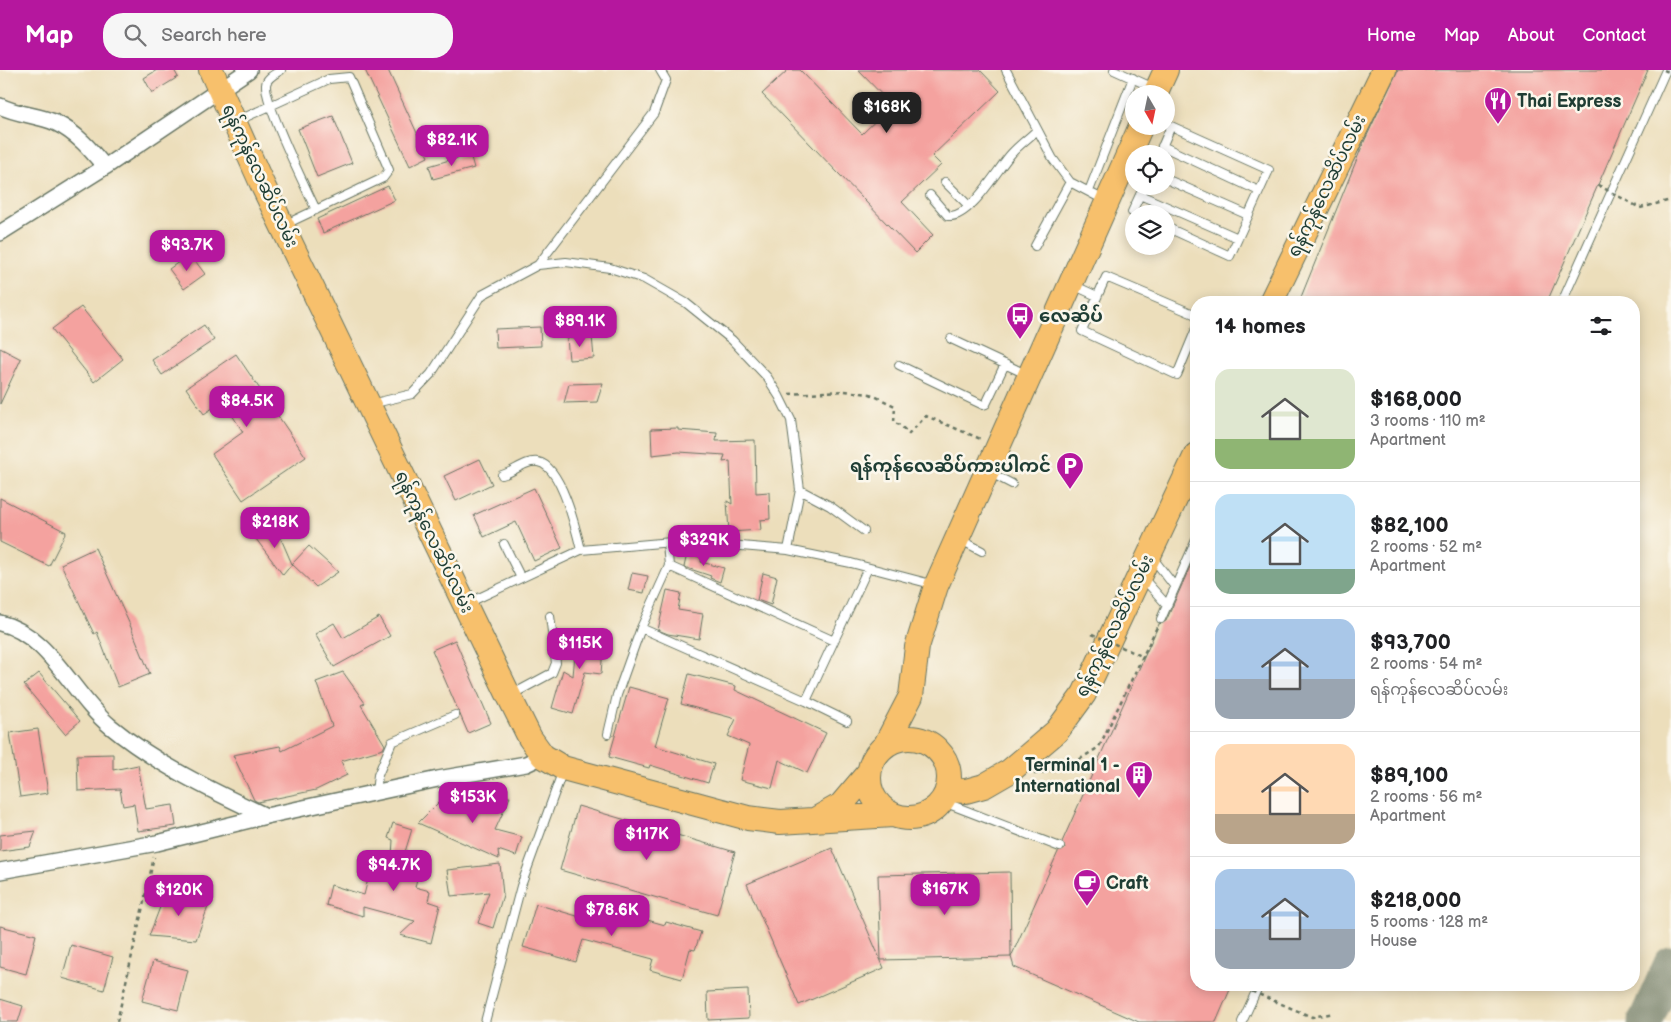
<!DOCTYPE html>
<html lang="en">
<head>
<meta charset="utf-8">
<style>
  body { margin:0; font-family:"Balsamiq Sans","Noto Sans Myanmar",sans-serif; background:#f6f6f6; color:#202124; height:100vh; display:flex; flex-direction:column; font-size:19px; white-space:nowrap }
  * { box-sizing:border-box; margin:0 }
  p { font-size:16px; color:#757577 }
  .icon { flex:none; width:28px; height:28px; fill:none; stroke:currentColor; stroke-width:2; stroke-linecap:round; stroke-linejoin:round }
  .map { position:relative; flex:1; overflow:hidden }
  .side { position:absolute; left:1190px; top:226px; width:450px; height:695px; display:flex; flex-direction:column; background:#fff; border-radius:20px; box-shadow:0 2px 12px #0003 }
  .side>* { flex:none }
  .needle { width:32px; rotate:171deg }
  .buttons { position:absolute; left:1125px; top:15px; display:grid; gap:10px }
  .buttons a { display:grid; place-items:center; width:50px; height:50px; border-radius:50%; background:#fff; box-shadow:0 2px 12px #0003; font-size:25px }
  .price { position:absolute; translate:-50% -42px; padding:0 11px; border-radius:10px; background:#b5179e; color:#fff; font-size:16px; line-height:32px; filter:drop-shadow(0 1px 2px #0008) }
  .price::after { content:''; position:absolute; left:50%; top:30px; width:15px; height:11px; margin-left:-8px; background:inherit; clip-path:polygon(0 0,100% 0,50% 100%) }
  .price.current { background:#222; color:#fff }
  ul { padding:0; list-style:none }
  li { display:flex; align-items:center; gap:15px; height:125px; padding:0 25px }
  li+li { border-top:1px solid #e0e0e0 }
  li span { display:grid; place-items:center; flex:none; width:140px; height:100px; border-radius:15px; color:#555 }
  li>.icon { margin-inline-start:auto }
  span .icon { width:60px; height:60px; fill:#fffc; stroke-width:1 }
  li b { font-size:21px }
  h2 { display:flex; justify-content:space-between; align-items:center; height:60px; padding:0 25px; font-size:21px }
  header { display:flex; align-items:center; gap:30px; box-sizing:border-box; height:70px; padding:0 25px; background:#b5179e; color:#fff }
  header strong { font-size:24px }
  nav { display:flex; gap:28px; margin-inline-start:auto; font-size:18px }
  .search { width:350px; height:45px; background:#f6f6f6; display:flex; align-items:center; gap:12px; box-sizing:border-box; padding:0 18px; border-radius:20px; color:#757577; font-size:19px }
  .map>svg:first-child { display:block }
</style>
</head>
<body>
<header>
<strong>Map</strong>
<div class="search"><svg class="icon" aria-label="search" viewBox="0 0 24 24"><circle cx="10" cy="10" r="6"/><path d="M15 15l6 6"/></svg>Search here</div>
<nav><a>Home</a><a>Map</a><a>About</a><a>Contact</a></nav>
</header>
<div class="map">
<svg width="1671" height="952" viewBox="0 0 1671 952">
  <rect width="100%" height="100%" fill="#fbf7ec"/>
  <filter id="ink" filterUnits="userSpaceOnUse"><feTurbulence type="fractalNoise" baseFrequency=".02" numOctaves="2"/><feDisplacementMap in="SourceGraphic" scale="10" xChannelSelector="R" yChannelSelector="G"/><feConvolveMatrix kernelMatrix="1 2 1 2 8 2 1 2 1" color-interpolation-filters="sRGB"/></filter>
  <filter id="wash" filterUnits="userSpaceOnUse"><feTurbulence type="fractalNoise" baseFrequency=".0096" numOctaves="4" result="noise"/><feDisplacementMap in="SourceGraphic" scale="20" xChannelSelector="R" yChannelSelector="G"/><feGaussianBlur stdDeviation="1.12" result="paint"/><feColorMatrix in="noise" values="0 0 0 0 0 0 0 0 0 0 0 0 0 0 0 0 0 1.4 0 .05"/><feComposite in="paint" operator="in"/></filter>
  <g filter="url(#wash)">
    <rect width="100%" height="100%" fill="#ecdebb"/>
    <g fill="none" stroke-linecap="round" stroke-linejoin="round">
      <path stroke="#868e78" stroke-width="35" d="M 1645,952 L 1671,894"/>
    </g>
    <g id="blocks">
      <path fill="#f4a29f" d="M 157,0 L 174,0 L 178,7 L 152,23 L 144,8 Z
        M 365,0 L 388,0 L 428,87 L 410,96 Z
        M 788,0 L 800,0 L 862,64 L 892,35 L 858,0 L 980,0 L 1000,21 L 932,86 L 941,95 L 902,132 L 933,165 L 915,183 L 762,24 Z
        M 1398,0 L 1648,0 L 1547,232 L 1299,232 L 1363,74 Z
        M 333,46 L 352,93 L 317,107 L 298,59 Z
        M 470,84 L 474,98 L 433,109 L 429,96 Z
        M 388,116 L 395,130 L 323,163 L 317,149 Z
        M 190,184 L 205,204 L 184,219 L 169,199 Z
        M 81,237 L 123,289 L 94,312 L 52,259 Z
        M 204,255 L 214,270 L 162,305 L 152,290 Z
        M 540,257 L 541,276 L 496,278 L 495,259 Z
        M 592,266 L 594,288 L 569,290 L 567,268 Z
        M 0,278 L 21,289 L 0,334 Z
        M 236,284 L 306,387 L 243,430 L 212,384 L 243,362 L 223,331 L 204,344 L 186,318 Z
        M 603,313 L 597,332 L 564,333 L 569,314 Z
        M 678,358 L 678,360 L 717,363 L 716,371 L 755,370 L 756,423 L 769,422 L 770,449 L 760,450 L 761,460 L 729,462 L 727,431 L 732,434 L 730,391 L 723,392 L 725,385 L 679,382 L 652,385 L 651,359 Z
        M 480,389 L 492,414 L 456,431 L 444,406 Z
        M 534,418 L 562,478 L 534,491 L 516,452 L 484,467 L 474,445 Z
        M 0,428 L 66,462 L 49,496 L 0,472 Z
        M 275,455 L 292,494 L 283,505 L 256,469 Z
        M 309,476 L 338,502 L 316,517 L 292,494 Z
        M 95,478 L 130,555 L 150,604 L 118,617 L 97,562 L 94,564 L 61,494 Z
        M 1196,483 L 1196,915 L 1232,915 L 1216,952 L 1139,952 L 1014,897 L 1011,887 L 1058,782 L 1065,779 L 1062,772 L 1159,554 L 1166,551 Z
        M 687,484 L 702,487 L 701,492 L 724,498 L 720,512 L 710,508 L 711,506 L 684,497 Z
        M 632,503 L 648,506 L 644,523 L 628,520 Z
        M 763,503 L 777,507 L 771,535 L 757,530 Z
        M 667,520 L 681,523 L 678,540 L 703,544 L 699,569 L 668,564 L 658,560 Z
        M 379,547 L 390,566 L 334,597 L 315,564 L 334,553 L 343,568 Z
        M 577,562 L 604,564 L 601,604 L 585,602 L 573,644 L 552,638 L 563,600 L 573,606 Z
        M 455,570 L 491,653 L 468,663 L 432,580 Z
        M 343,602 L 365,633 L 361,635 L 385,675 L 383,679 L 341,691 L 347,705 L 316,720 L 258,732 L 254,730 L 233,685 L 280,676 L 282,681 L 332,656 L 316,612 Z
        M 39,603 L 80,651 L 65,664 L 24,615 Z
        M 689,604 L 736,616 L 735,620 L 826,663 L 807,703 L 779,690 L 772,718 L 740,710 L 749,675 L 728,666 L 736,649 L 681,634 Z
        M 629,617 L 669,628 L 655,676 L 714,694 L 708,713 L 650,695 L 649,698 L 609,687 Z
        M 38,659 L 48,723 L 20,727 L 10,663 Z
        M 113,684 L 113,700 L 138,695 L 146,739 L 173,735 L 176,756 L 138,761 L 134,734 L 123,736 L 120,719 L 78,721 L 77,685 Z
        M 510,727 L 495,760 L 522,767 L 516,786 L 498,780 L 499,789 L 418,753 L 443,728 Z
        M 578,736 L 735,782 L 717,845 L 560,800 Z
        M 393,753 L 412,759 L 405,782 L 418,786 L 412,808 L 417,809 L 415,817 L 430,821 L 428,831 L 440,835 L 431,873 L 400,865 L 415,851 L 363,837 L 363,846 L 326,835 L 331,815 L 364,825 L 371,797 L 391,802 L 393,770 L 388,768 Z
        M 36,761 L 30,777 L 0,781 L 0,765 Z
        M 832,778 L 884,898 L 799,935 L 747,814 Z
        M 500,794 L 503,825 L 493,858 L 478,853 L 489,822 L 451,826 L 447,800 Z
        M 1010,802 L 1011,887 L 881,890 L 878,805 Z
        M 167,819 L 209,834 L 196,870 L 149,866 Z
        M 536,834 L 594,851 L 598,836 L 665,855 L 666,852 L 701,862 L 695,880 L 690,879 L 682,909 L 650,900 L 653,889 L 583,870 L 576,892 L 523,877 Z
        M 0,856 L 36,865 L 26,904 L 0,897 Z
        M 71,875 L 113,887 L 104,920 L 62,908 Z
        M 153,891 L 188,900 L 178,940 L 142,931 Z
        M 748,920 L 749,948 L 708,950 L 707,922 Z
        M 0,929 L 23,936 L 18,952 L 0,952 Z"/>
    </g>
  </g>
  <g filter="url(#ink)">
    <use href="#blocks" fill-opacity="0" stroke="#677563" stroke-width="1"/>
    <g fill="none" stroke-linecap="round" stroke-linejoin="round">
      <defs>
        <path id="lane" d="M 281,0 C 275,4 266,8 266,15 C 265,36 305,116 316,140
          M 1006,0 L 1053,89 L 1070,112 L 1106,131
          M 1114,0 L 1156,19
          M 237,51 L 329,9 L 349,7 L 389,100 L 383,108 L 284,155
          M 1162,76 L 1259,121
          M 1159,84 L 1171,56 L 1269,100 L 1230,186 L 1166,157
          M 1166,109 L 1248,145
          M 945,112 L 969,136
          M 1089,121 L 1133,8
          M 930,125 L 948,146 C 970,149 998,98 1011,84 C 1019,75 1029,68 1037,60
          M 1140,125 L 1238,168
          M 1136,144 L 1132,142 L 1144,116
          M 1035,176 L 1070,112
          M 538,195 L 654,43 L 666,10 L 660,0
          M 1073,215 L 1097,226
          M 1562,232 L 1666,0
          M 1196,245 L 1106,207 L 1082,261 L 1177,305 L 1196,259
          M 951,269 L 1028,305
          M 899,295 L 983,335 L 986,334 L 1005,294
          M 371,334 L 412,324 L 431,304 L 482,225 L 538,195 L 566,192 L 610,198 L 644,209 L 686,233 L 732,270 L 767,307 L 779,326 L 791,350 L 800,420 L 788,480 L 851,493 L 935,515
          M 989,402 L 1012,414
          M 502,405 C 514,402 525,390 538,392 C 561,396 576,459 581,480
          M 800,420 L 830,436 L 864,461
          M 961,470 L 982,481
          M 504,474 L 521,508
          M 1152,487 L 1175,517
          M 669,496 L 834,571
          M 1142,507 L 1167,535
          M 468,533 L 581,480 L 683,471 L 788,480
          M 1161,549 L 1196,470
          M 641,558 L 806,631 L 868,498
          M 511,625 L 552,603 L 556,593 L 550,546
          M 806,631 L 847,651
          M 608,664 L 617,625 L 641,558 L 669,496 L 667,473
          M 376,722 L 378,705 L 392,672 L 455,645
          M 941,731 L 1060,777
          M 485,952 L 521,816 L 563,700
          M 1242,952 L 1259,915"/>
        <path id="street" d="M 0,36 C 18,45 39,45 56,53 C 77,63 91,80 105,97
          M 0,163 L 105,97 L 249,0
          M 0,553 C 50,565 73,626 110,656 C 156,694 212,721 266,746
          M 0,801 L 157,773 L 266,746 L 438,709 L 526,694 L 543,686"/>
        <path id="primary" d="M 211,0 L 263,116 L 509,626 L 530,668 L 543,686 L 563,698 L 748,748 L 780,752 L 893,745
          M 1155,24 L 1166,0
          M 1271,232 L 1384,0
          M869 708a40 40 0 1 1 80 0a40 40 0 1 1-80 0Z
          M 885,676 L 911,626 L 917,577 L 936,516 L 1141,56
          M 947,720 L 966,721 L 984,716 L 1010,701 L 1057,661 L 1084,624 L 1196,385
          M 818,748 L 841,735 L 869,702"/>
      </defs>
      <use href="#lane" stroke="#677563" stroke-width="10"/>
      <use href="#street" stroke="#677563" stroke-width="18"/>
      <use href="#primary" stroke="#677563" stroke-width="26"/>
      <path stroke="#677563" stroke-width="2.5" stroke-dasharray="4 4" stroke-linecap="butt" d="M 789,324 L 844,321 L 870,324 L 895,336 L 894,353 L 900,355 L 909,364 L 926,346 L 983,370
        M 1034,704 L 1055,700 L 1077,691 L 1099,677 L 1157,557
        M 117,952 L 154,787"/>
      <use href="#lane" stroke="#fff" stroke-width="8"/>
      <use href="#street" stroke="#fff" stroke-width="15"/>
      <use href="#primary" stroke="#f7c06c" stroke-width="24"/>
      <path stroke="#677563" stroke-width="2.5" stroke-dasharray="4 4" stroke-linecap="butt" d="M 1664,0 L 1671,3
        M 1598,115 L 1640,138 L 1671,130
        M 1092,564 L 1144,587
        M 1237,915 L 1312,947 L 1334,943"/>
    </g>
  </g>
  <defs>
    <symbol id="restaurant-pin" viewBox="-11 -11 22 30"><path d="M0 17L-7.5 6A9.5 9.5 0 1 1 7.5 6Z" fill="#b5179e" stroke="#fbf7ec"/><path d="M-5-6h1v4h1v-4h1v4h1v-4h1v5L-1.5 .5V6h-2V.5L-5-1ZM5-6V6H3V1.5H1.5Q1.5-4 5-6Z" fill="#fff"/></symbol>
    <symbol id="bus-pin" viewBox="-11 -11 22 30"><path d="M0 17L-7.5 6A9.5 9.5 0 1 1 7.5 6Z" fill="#b5179e" stroke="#fbf7ec"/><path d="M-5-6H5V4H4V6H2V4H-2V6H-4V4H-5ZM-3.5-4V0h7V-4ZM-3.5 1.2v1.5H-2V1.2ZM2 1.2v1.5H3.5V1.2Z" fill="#fff"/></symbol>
    <symbol id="parking-pin" viewBox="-11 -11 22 30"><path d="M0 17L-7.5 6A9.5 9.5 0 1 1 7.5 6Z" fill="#b5179e" stroke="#fbf7ec"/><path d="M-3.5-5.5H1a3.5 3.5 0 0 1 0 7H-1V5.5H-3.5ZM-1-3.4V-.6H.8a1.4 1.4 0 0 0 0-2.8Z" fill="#fff"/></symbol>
    <symbol id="building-pin" viewBox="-11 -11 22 30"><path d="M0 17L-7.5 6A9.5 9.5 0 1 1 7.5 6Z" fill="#b5179e" stroke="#fbf7ec"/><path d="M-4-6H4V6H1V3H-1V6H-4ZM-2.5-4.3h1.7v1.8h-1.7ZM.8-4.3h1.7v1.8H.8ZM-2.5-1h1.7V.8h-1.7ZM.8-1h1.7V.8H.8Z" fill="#fff"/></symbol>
    <symbol id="cafe-pin" viewBox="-11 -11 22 30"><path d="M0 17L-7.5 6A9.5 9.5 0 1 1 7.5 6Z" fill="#b5179e" stroke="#fbf7ec"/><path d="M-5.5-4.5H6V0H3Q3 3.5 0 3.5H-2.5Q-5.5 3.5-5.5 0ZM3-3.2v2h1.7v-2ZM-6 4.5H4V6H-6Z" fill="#fff"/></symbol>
  </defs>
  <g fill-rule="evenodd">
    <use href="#restaurant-pin" x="1482" y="15" width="32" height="43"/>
    <use href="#bus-pin" x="1004" y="230" width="32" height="43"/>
    <use href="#parking-pin" x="1054" y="380" width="32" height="43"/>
    <use href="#building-pin" x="1123" y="689" width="32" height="43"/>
    <use href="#cafe-pin" x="1071" y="797" width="32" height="43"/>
  </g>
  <g text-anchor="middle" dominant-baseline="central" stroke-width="5" stroke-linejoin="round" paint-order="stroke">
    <g font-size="18" font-weight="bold" fill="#1f3d34" stroke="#fbf7ec" text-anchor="start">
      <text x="1517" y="31">Thai Express</text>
      <text x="1039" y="246">လေဆိပ်</text>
      <text x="1051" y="396" text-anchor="end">ရန်ကုန်လေဆိပ်ကားပါကင်</text>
      <text x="1120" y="695" text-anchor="end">Terminal 1 -<tspan x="1120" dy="21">International</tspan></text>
      <text x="1106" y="813">Craft</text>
    </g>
    <g font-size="18" fill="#1f3d34" stroke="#fbf7ec">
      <text transform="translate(260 106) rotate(65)">ရန်ကုန်လေဆိပ်လမ်း</text>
      <text transform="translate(1327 116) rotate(-64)">ရန်ကုန်လေဆိပ်လမ်း</text>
      <text transform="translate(434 472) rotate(64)">ရန်ကုန်လေဆိပ်လမ်း</text>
      <text transform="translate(1115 556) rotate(-64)">ရန်ကုန်လေဆိပ်လမ်း</text>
    </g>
  </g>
</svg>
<div class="buttons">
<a><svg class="needle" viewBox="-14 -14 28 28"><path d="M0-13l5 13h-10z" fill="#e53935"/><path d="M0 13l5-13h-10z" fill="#757577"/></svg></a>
<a><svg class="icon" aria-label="locate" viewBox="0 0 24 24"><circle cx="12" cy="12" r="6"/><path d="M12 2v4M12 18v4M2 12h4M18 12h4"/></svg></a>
<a><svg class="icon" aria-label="layers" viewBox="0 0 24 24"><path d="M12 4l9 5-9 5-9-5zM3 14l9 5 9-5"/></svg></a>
</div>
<b class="price current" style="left:887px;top:64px">$168K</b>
<b class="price" style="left:452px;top:97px">$82.1K</b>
<b class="price" style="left:187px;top:202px">$93.7K</b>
<b class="price" style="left:580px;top:278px">$89.1K</b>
<b class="price" style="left:247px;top:358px">$84.5K</b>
<b class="price" style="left:275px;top:479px">$218K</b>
<b class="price" style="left:704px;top:497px">$329K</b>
<b class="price" style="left:580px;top:600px">$115K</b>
<b class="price" style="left:473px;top:754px">$153K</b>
<b class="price" style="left:647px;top:791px">$117K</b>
<b class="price" style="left:394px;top:822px">$94.7K</b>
<b class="price" style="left:945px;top:846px">$167K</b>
<b class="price" style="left:179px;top:847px">$120K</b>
<b class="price" style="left:612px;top:867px">$78.6K</b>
<section class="side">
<h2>14 homes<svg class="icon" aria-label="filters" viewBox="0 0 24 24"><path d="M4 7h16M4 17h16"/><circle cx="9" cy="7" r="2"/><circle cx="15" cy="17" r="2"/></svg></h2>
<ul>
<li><span style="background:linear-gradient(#dfe7d0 70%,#8fb573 0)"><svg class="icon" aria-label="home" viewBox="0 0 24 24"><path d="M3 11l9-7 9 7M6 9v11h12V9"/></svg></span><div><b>$168,000</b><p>3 rooms · 110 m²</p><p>Apartment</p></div></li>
<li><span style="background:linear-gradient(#bfe0f5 75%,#7fa58c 0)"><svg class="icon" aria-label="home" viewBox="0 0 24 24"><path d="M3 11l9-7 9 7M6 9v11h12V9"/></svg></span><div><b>$82,100</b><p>2 rooms · 52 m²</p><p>Apartment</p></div></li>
<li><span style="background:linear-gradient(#a9c7e8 60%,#9aa5b1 0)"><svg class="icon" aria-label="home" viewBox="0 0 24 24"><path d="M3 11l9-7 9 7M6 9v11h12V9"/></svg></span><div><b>$93,700</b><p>2 rooms · 54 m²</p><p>ရန်ကုန်လေဆိပ်လမ်း</p></div></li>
<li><span style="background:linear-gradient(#ffd9b3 70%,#b9a48a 0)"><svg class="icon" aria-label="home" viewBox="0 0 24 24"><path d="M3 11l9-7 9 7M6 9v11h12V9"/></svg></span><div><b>$89,100</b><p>2 rooms · 56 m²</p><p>Apartment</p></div></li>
<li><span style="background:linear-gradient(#a9c7e8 60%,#9aa5b1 0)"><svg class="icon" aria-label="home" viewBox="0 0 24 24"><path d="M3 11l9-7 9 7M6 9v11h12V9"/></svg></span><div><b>$218,000</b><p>5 rooms · 128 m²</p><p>House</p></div></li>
</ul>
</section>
</div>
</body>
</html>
